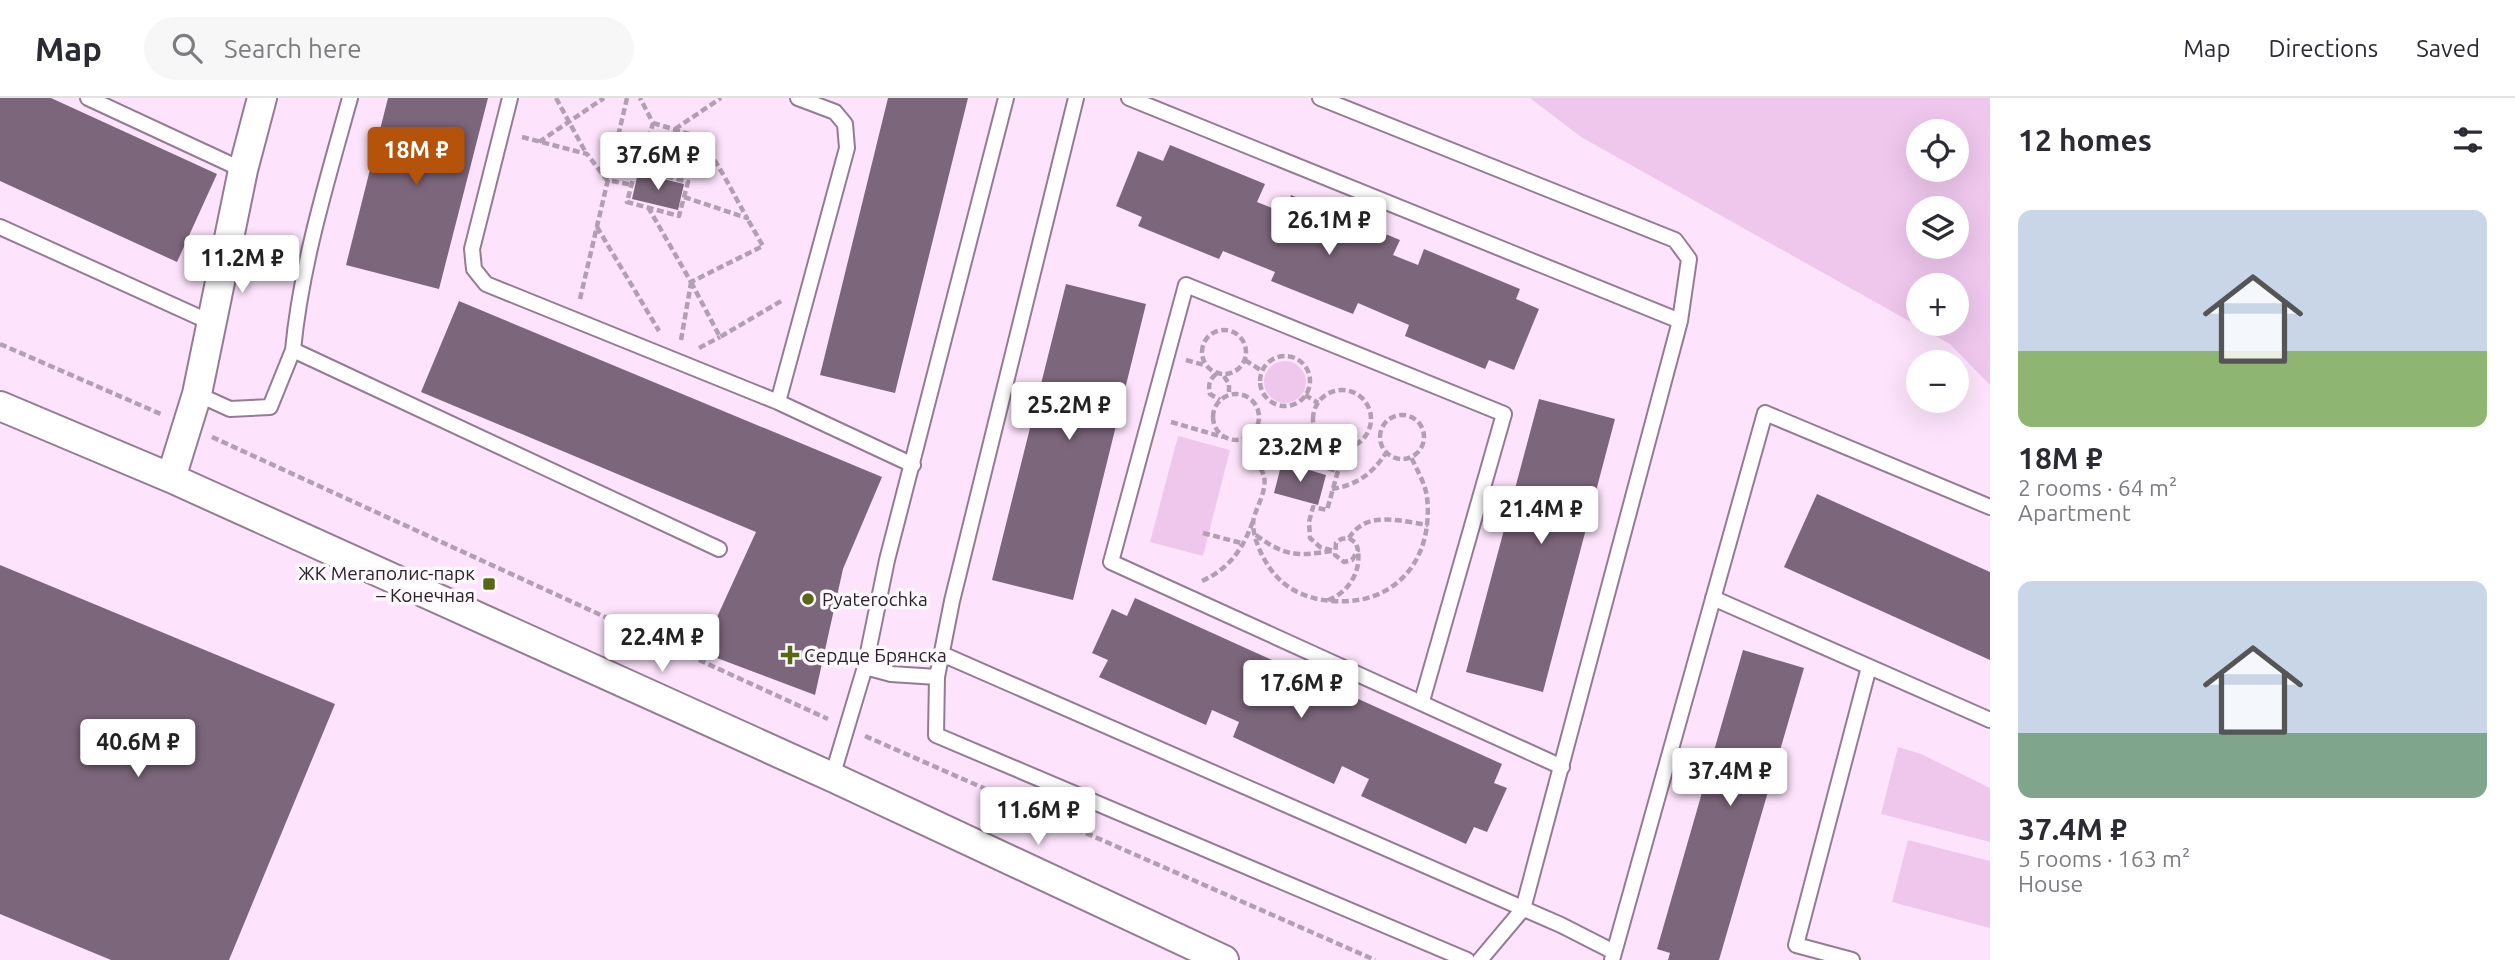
<!DOCTYPE html>
<html lang="en">
<head>
<meta charset="utf-8">
<style>
  body { margin:0; font-family:Ubuntu,sans-serif; background:#f7f7f7; color:#2b2b33; height:100vh; display:flex; flex-direction:column; font-size:26px; white-space:nowrap }
  * { box-sizing:border-box; margin:0 }
  p { font-size:23px; color:#7c7c81 }
  .icon { flex:none; width:38px; height:38px; fill:none; stroke:currentColor; stroke-width:2; stroke-linecap:round; stroke-linejoin:round }
  .map { position:relative; flex:1; overflow:hidden }
  .drawer { display:flex; flex-direction:column; background:#fff; width:525px }
  .drawer>* { flex:none }
  .tools { position:absolute; left:1906px; top:21px; display:grid; gap:14px }
  .tools a { display:grid; place-items:center; width:63px; height:63px; border-radius:50%; background:#fff; box-shadow:0 7px 28px #0002; font-size:35px }
  .price { position:absolute; translate:-50% -60px; padding:0 16px; border-radius:7px; background:#fff; color:#222; font-size:23px; line-height:46px; filter:drop-shadow(0 2px 4px #0008) }
  .price::after { content:''; position:absolute; left:50%; top:42px; width:21px; height:16px; margin-left:-10px; background:inherit; clip-path:polygon(0 0,100% 0,50% 100%) }
  .price.current { background:#b45309; color:#fff }
  ul { padding:0; list-style:none }
  li { display:grid; align-content:center; gap:14px; height:371px; padding:0 28px }
  li span { display:grid; place-items:center; height:217px; border-radius:14px; color:#555 }
  li>.icon { margin-inline-start:auto }
  span .icon { width:126px; height:126px; fill:#fffc; stroke-width:1 }
  li b { font-size:30px }
  h2 { display:flex; justify-content:space-between; align-items:center; height:84px; padding:0 28px; font-size:30px }
  header { display:flex; align-items:center; gap:42px; box-sizing:border-box; height:98px; padding:0 35px; background:#fff; border-bottom:2px solid #e1e1e2 }
  header strong { font-size:33px }
  nav { display:flex; gap:38px; margin-inline-start:auto; font-size:24px }
  .search { width:490px; height:63px; background:#f7f7f7; display:flex; align-items:center; gap:18px; box-sizing:border-box; padding:0 24px; border-radius:38px; color:#7c7c81; font-size:26px }
  main { display:flex; flex:1; min-height:0 }
  .map>svg:first-child { display:block }
</style>
</head>
<body>
<header>
<strong>Map</strong>
<div class="search"><svg class="icon" aria-label="search" viewBox="0 0 24 24"><circle cx="10" cy="10" r="6"/><path d="M15 15l6 6"/></svg>Search here</div>
<nav><a>Map</a><a>Directions</a><a>Saved</a></nav>
</header>
<main>
<div class="map">
<svg width="1990" height="862" viewBox="0 0 1990 862">
  <rect width="100%" height="100%" fill="#fde4fc"/>
  <path fill="#efc7ed" fill-rule="evenodd" d="M 1530,0 L 1990,0 L 1990,287 L 1950,246 L 1581,39 ZM 1956,33 L 1956,72 L 1918,72 L 1918,33 ZM 1956,110 L 1956,149 L 1918,149 L 1918,110 ZM 1918,187 L 1956,187 L 1956,226 L 1918,226 Z
    M1264 284a21 21 0 1 1 42 0a21 21 0 1 1-42 0Z
    M 1178,338 L 1230,352 L 1203,458 L 1150,444 Z
    M 1898,649 L 1921,656 L 1990,690 L 1990,744 L 1881,716 Z
    M 1908,742 L 1990,763 L 1990,830 L 1892,804 Z"/>
  <path fill="#7c667b" d="M 0,0 L 51,0 L 217,76 L 177,164 L 0,83 Z
    M 388,0 L 488,0 L 439,191 L 346,167 Z
    M 888,0 L 968,0 L 895,295 L 820,277 Z
    M 1170,47 L 1265,86 L 1257,104 L 1284,115 L 1291,97 L 1400,142 L 1393,157 L 1418,167 L 1424,151 L 1520,191 L 1516,201 L 1539,211 L 1514,272 L 1489,262 L 1485,271 L 1405,238 L 1409,227 L 1358,205 L 1353,216 L 1271,183 L 1275,174 L 1223,153 L 1219,161 L 1138,128 L 1142,119 L 1116,108 L 1138,53 L 1163,63 Z
    M 638,75 L 684,86 L 678,112 L 632,101 Z
    M 1066,186 L 1146,206 L 1073,502 L 992,482 Z
    M 459,203 L 882,379 L 843,471 L 815,597 L 701,554 L 756,434 L 421,294 Z
    M 1539,301 L 1615,321 L 1543,594 L 1466,574 Z
    M 1282,364 L 1326,377 L 1318,407 L 1274,395 Z
    M 1817,396 L 1990,474 L 1990,562 L 1784,469 Z
    M 0,467 L 335,606 L 229,862 L 111,862 L 0,816 Z
    M 1135,500 L 1502,666 L 1494,685 L 1507,690 L 1487,734 L 1474,729 L 1466,746 L 1361,698 L 1369,681 L 1342,668 L 1334,686 L 1233,639 L 1239,624 L 1212,612 L 1206,627 L 1099,579 L 1108,562 L 1092,555 L 1112,511 L 1127,518 Z
    M 1743,552 L 1804,570 L 1719,862 L 1668,862 L 1670,855 L 1657,851 Z"/>
  <g fill="none" stroke-linecap="round" stroke-linejoin="round">
    <defs>
      <path id="lane" d="M 88,0 L 243,72
        M 510,0 L 472,151 L 474,171 L 486,186 L 778,304 L 913,367
        M 1076,0 L 952,503 L 937,579 L 936,637 L 1467,862
        M 1129,0 L 1680,223 L 1523,811 L 1480,862
        M 1320,0 L 1675,142 L 1689,161 L 1680,223
        M 0,129 L 212,225
        M 293,252 C 301,167 327,83 350,0
        M 197,296 L 230,311 L 270,309 L 293,252 L 719,451
        M 778,304 L 847,50 L 845,26 L 835,14 L 798,0
        M 1713,500 L 1990,622
        M 942,556 L 1561,827 L 1614,854
        M 865,569 L 891,576 L 937,579
        M 1422,603 L 1504,316 L 1186,187 L 1111,464 L 1562,669
        M 832,679 L 865,569 L 887,462 L 1006,0
        M 1612,862 L 1765,315 L 1990,409
        M 1852,862 L 1796,847 L 1869,569"/>
      <path id="street" d="M 0,308 L 171,380 L 832,679 L 1224,862
        M 171,380 L 197,296 L 243,72 L 262,0"/>
    </defs>
    <use href="#lane" stroke="#937c92" stroke-width="18"/>
    <use href="#street" stroke="#937c92" stroke-width="32"/>
    <path stroke="#b29fb2" stroke-width="4.5" stroke-dasharray="7 3.5" stroke-linecap="butt" d="M 556,0 L 586,55
      M 653,25 L 693,37 L 679,81
      M 675,31 L 721,0
      M 522,39 L 587,56 L 607,82 L 632,87
      M 539,44 L 604,0
      M 636,70 L 688,84 L 679,118 L 627,104 Z
      M 640,71 L 653,25 L 640,0
      M 684,99 L 747,120 C 737,103 708,43 693,37
      M 648,109 L 691,184 L 763,148 L 747,120
      M 597,129 L 659,233
      M 691,184 L 720,239 L 783,202
      M 580,201 L 627,0
      M1202 254a22 22 0 1 1 44 0a22 22 0 1 1-44 0Z
      M 681,242 L 691,185
      M 0,246 L 163,317
      M 699,250 L 720,239
      M1260 283a25 25 0 1 1 50 0a25 25 0 1 1-50 0Z
      M 1186,262 L 1204,267
      M 1245,262 L 1262,273
      M 1216,276 C 1209,282 1208,287 1210,296 L 1220,302
      M 1224,278 L 1229,286 L 1229,297
      M1313 321a29 29 0 1 1 58 0a29 29 0 1 1-58 0Z
      M1213 319a23 23 0 1 1 46 0a23 23 0 1 1-46 0Z
      M 1305,297 L 1318,305
      M1380 339a22 22 0 1 1 44 0a22 22 0 1 1-44 0Z
      M 1171,324 L 1223,339
      M 1313,328 L 1243,341 C 1247,349 1262,371 1264,378 C 1267,392 1258,406 1254,419 C 1250,434 1261,457 1269,469 C 1284,491 1306,501 1332,503 C 1396,508 1434,461 1427,399 C 1425,385 1417,372 1411,359
      M 212,339 L 828,621
      M 1287,361 L 1338,373 L 1327,412 L 1313,409 L 1309,424 L 1310,440 L 1320,449 L 1334,453
      M 1317,369 L 1333,349
      M 1332,391 C 1357,387 1372,376 1386,355
      M 1203,435 L 1245,446
      M 1256,437 C 1285,459 1298,458 1332,453
      M 1349,440 L 1356,445 L 1358,452 L 1352,462 L 1344,464 L 1335,457 L 1336,445 L 1341,441 L 1349,440 C 1366,412 1400,423 1428,427
      M 1202,483 C 1230,470 1243,451 1253,423
      M 1328,502 C 1348,495 1361,474 1358,454
      M 865,638 L 1375,862"/>
    <use href="#lane" stroke="#fff" stroke-width="14"/>
    <use href="#street" stroke="#fff" stroke-width="28"/>
  </g>
  <g fill="#566814" stroke="#fef9fd" stroke-width="2.5">
    <rect x="482" y="479" width="14" height="14" rx="3.5"/>
    <circle cx="808" cy="501" r="7"/>
    <path d="M786.5 546.5h7v7h7v7h-7v7h-7v-7h-7v-7h7z"/>
  </g>
  <g text-anchor="middle" dominant-baseline="central" stroke-width="7" stroke-linejoin="round" paint-order="stroke">
    <g font-size="19" fill="#2b222b" stroke="#fef9fd" text-anchor="start">
      <text x="475" y="475" text-anchor="end">ЖК Мегаполис-парк<tspan x="475" dy="22">– Конечная</tspan></text>
      <text x="822" y="501">Pyaterochka</text>
      <text x="804" y="557">Сердце Брянска</text>
    </g>
  </g>
</svg>
<div class="tools">
<a><svg class="icon" aria-label="locate" viewBox="0 0 24 24"><circle cx="12" cy="12" r="6"/><path d="M12 2v4M12 18v4M2 12h4M18 12h4"/></svg></a>
<a><svg class="icon" aria-label="layers" viewBox="0 0 24 24"><path d="M12 4l9 5-9 5-9-5zM3 14l9 5 9-5"/></svg></a>
<a>+</a>
<a>−</a>
</div>
<b class="price current" style="left:416px;top:89px">18M ₽</b>
<b class="price" style="left:658px;top:94px">37.6M ₽</b>
<b class="price" style="left:1329px;top:159px">26.1M ₽</b>
<b class="price" style="left:242px;top:197px">11.2M ₽</b>
<b class="price" style="left:1069px;top:344px">25.2M ₽</b>
<b class="price" style="left:1300px;top:386px">23.2M ₽</b>
<b class="price" style="left:1541px;top:448px">21.4M ₽</b>
<b class="price" style="left:662px;top:576px">22.4M ₽</b>
<b class="price" style="left:1301px;top:622px">17.6M ₽</b>
<b class="price" style="left:138px;top:681px">40.6M ₽</b>
<b class="price" style="left:1730px;top:710px">37.4M ₽</b>
<b class="price" style="left:1038px;top:749px">11.6M ₽</b>
</div>
<section class="drawer">
<h2>12 homes<svg class="icon" aria-label="filters" viewBox="0 0 24 24"><path d="M4 7h16M4 17h16"/><circle cx="9" cy="7" r="2"/><circle cx="15" cy="17" r="2"/></svg></h2>
<ul>
<li><span style="background:linear-gradient(#c9d6e8 65%,#8fb573 0)"><svg class="icon" aria-label="home" viewBox="0 0 24 24"><path d="M3 11l9-7 9 7M6 9v11h12V9"/></svg></span><div><b>18M ₽</b><p>2 rooms · 64 m²</p><p>Apartment</p></div></li>
<li><span style="background:linear-gradient(#c9d6e8 70%,#7fa58c 0)"><svg class="icon" aria-label="home" viewBox="0 0 24 24"><path d="M3 11l9-7 9 7M6 9v11h12V9"/></svg></span><div><b>37.4M ₽</b><p>5 rooms · 163 m²</p><p>House</p></div></li>
</ul>
</section>
</main>
</body>
</html>
